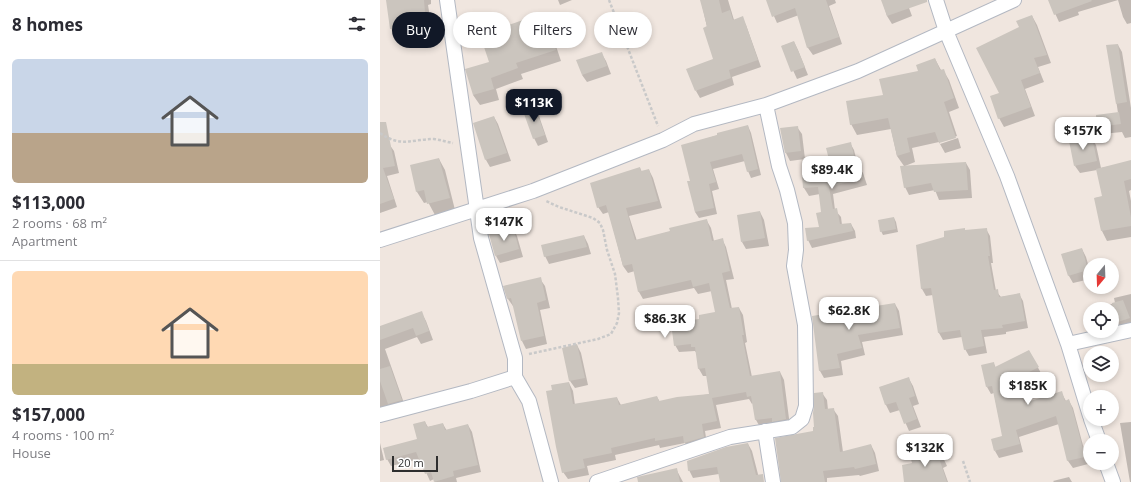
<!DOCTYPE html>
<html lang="en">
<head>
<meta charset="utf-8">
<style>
  body { margin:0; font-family:"Open Sans",sans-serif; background:#f7f7f7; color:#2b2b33; height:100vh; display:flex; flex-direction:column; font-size:15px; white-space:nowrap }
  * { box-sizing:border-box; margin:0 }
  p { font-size:13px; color:#7c7c81 }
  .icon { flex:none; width:22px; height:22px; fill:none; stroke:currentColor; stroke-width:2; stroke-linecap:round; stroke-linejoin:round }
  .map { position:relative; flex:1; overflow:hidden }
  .details { display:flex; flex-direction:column; background:#fff; width:380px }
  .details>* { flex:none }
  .hud { position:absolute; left:12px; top:12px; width:380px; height:36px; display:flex; gap:8px }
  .needle { width:26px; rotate:199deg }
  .fabs { position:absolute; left:703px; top:258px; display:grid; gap:8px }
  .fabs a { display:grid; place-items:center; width:36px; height:36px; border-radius:50%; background:#fff; box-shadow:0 2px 6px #0003; font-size:20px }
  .scale { position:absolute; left:12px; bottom:10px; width:46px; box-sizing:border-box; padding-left:4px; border:2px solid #2e2e2e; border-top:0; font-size:11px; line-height:14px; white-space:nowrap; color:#2e2e2e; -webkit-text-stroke:3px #fff; paint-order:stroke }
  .price { position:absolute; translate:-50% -34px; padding:0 9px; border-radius:8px; background:#fff; color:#222; font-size:13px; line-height:26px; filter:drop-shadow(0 1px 2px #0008) }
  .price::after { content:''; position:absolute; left:50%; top:24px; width:12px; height:9px; margin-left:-6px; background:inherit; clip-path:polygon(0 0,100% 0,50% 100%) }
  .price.active { background:#111827; color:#fff }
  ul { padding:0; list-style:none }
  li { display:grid; align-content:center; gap:8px; height:212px; padding:0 12px }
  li+li { border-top:1px solid #e1e1e2 }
  li span { display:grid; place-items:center; height:124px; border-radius:6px; color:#555 }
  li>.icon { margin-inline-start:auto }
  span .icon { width:72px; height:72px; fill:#fffc; stroke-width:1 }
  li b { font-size:17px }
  h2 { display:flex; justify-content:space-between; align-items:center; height:48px; padding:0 12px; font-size:17px }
  .chip { padding:0 14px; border-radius:18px; background:#fff; box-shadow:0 2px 6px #0003; font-size:14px; line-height:36px }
  .chip.active { background:#111827; color:#fff }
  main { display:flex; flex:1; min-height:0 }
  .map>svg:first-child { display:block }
</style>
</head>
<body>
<main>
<section class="details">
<h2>8 homes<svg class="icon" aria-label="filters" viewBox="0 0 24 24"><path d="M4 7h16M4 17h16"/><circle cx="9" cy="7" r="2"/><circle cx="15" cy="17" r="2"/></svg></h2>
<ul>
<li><span style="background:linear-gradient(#c9d6e8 60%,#b9a48a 0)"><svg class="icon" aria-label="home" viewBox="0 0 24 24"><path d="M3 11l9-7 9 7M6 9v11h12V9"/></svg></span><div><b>$113,000</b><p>2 rooms · 68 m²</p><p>Apartment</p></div></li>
<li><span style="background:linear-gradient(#ffd9b3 75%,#c2b280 0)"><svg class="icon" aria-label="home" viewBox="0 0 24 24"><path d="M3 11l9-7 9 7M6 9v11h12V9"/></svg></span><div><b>$157,000</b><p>4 rooms · 100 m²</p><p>House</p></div></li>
</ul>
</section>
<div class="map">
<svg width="751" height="482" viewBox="0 0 751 482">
  <rect width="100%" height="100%" fill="#f0e6df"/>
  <path fill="#0003" d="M 7,0 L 51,0 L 51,4 L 48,5 L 51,24 L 31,26 L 33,38 L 17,40 L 11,28 Z
    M 178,0 L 192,0 L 180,5 Z
    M 321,0 L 348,0 L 354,20 L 362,18 L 366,25 L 381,67 L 352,77 L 354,85 L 320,98 L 316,91 L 334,59 Z
    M 387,0 L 455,0 L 456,3 L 449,6 L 462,44 L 433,55 L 428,48 L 419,15 L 397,23 Z
    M 502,0 L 526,0 L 532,16 L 512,24 L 507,16 Z
    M 669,0 L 738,0 L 698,12 L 699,15 L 679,22 Z
    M 738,0 L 751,0 L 751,23 L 747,24 L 743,17 Z
    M 163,14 L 169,25 L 181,61 L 141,74 L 143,79 L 116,89 L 119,100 L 100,105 L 93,95 L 111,63 Z
    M 652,16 L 657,25 L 671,63 L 658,67 L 664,82 L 645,89 L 655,116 L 624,127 L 619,118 L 621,93 L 640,27 Z
    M 414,42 L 418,50 L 428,75 L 417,79 L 402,46 Z
    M 738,45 L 742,52 L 751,108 L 751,137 L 745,138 L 742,132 L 722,134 L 718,127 L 738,113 L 728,46 Z
    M 221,53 L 226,61 L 231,74 L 207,82 L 202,75 Z
    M 555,59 L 561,70 L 563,70 L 569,80 L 579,108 L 569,112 L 577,136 L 560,142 L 560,144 L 559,142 L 532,148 L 535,162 L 525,166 L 586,163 L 590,170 L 592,198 L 559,200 L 555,190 L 529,195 L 525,187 L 524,166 L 517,156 L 511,129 L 477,135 L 471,124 L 504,96 L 539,72 Z
    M 154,108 L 159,116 L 168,142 L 158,146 L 154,138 Z
    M 114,117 L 118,124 L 131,161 L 110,167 L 106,160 Z
    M 368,126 L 371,133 L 381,175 L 371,178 L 368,171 L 365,161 L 333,169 L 339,189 L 332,191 L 337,214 L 319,218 L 315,212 L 312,181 L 302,146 Z
    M 417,127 L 422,134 L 425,159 L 410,161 L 406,153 L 401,129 Z
    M 578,138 L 581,148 L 565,153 L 560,144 Z
    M 711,138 L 716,145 L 721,168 L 751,162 L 751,190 L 749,191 L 751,201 L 751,237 L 727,241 L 722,231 L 715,198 L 723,197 L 717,170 L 700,173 L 695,166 Z
    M 470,143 L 474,150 L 478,166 L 483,173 L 487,185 L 453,194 L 455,210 L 461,217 L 462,225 L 471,224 L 475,231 L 476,238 L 432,248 L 428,240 L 440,228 L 442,213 L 440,194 L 429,196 L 424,188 L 423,176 L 453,172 Z
    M 9,144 L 14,151 L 19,173 L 7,176 L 17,207 L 0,213 L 0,146 Z
    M 59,159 L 65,170 L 75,210 L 55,215 L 48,202 L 44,203 L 37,192 L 31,166 Z
    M 260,168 L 262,172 L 269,170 L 273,178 L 282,208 L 249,216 L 257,241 L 327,221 L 331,228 L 334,241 L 342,239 L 346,247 L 354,279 L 346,280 L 352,309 L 359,308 L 363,315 L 367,342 L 365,343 L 372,377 L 400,372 L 404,380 L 410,426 L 380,427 L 376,420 L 373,403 L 372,404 L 369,399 L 336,405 L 341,428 L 325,431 L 327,444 L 309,450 L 305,443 L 280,448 L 279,445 L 235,455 L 236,460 L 207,466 L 209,475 L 188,479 L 183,472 L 173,391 L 189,383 L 193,391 L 195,405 L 237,398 L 241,405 L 277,397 L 280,402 L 330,394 L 327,376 L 323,376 L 319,369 L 317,354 L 315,351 L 299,352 L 295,345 L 320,319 L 336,313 L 332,291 L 318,294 L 314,288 L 263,299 L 259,292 L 255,271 L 248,273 L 243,266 L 229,212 L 223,214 L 218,207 Z
    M 380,212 L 384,220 L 389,246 L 366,249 L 362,242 Z
    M 514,218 L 516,222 L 518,232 L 503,235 L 501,231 Z
    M 133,228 L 137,236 L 143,257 L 120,263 L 116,256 Z
    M 606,229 L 610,236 L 613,263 L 611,263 L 616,291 L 621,297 L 639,294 L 643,301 L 648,328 L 626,332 L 626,334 L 604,337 L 607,353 L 589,356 L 585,349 L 582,337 L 563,340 L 559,333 L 553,295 L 546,296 L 542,289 L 538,246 L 585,231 Z
    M 204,236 L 208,244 L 211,254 L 169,264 L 165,256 Z
    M 702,249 L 706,257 L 710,271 L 710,279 L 693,283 L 689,276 L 683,254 Z
    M 160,279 L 165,286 L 170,308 L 160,310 L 167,344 L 146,349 L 142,341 L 134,306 L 133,306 L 128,299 L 125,286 Z
    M 751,294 L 751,325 L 732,331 L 732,309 L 716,309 L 735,303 L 734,298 Z
    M 515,304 L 519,311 L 523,335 L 482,342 L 485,355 L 461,361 L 463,375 L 444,378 L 440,371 L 433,317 Z
    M 41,312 L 46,321 L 53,340 L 41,344 L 37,337 L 5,349 L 26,409 L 0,416 L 0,327 Z
    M 197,345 L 201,353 L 208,385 L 195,388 L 190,381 L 183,348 Z
    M 649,351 L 662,375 L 640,386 L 646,404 L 681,392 L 686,401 L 689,401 L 693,408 L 708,464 L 693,468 L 688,461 L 679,424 L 639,437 L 643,452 L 619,458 L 615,451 L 623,437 L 614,393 L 611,394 L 607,387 L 614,364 L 616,368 Z
    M 529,379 L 533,386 L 539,404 L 533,406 L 541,427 L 529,431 L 520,410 L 510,413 L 506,405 L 500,388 Z
    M 442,393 L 447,400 L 448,410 L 453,409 L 458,416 L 463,452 L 491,445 L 495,453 L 499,471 L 480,476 L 479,475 L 447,478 L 447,482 L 402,482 L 434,432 Z
    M 45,422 L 48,427 L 63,424 L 67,431 L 88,425 L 92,432 L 101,472 L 76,478 L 77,482 L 55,482 L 54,479 L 50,481 L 40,459 L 11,466 L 7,459 L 38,440 Z
    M 751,422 L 751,482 L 750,482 L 740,423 Z
    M 0,443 L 4,460 L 0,461 Z
    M 368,444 L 372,451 L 380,482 L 341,482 L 339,474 L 313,478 L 309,470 Z
    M 559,449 L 567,466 L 563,468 L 568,482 L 525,482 L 534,464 Z
    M 296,469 L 303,482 L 275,482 Z
    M 689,477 L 692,482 L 674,482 L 673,481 Z"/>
  <path fill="#cbc5be" d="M 6,0 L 44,0 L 45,12 L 25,15 L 27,26 L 10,29 Z
    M 320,0 L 339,0 L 342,13 L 350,10 L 353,20 L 363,16 L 378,60 L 349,70 L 351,78 L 315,91 L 306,69 L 333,59 L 323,28 L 327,26 Z
    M 386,0 L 446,0 L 459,37 L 427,48 L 415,8 L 392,17 Z
    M 501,0 L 547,0 L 547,2 L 507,16 Z
    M 668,0 L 711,0 L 712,1 L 674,15 Z
    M 163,13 L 176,50 L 136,63 L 138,68 L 111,78 L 114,89 L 93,95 L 85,69 L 109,62 L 100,35 Z
    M 652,15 L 667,55 L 654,58 L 660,73 L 641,80 L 651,107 L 618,119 L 610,96 L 619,93 L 596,48 L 639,27 L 636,21 Z
    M 414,41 L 425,67 L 411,72 L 401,46 Z
    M 738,44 L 747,102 L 736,104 L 726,45 Z
    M 222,52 L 227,66 L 202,75 L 196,60 Z
    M 555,58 L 560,70 L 564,69 L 574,98 L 564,102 L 576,138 L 559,143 L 555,132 L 527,138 L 530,152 L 517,156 L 508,118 L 470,125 L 466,101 L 503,95 L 499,79 L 538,71 L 536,65 Z
    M 155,107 L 165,135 L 153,139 L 143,111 Z
    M 739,112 L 741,124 L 717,127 L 716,115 Z
    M 114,116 L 127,153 L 105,160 L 93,123 Z
    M 0,122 L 6,122 L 15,166 L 3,168 L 14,199 L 0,204 Z
    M 368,125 L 378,169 L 367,172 L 362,154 L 330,162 L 336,182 L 329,184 L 334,208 L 315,212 L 307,181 L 310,181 L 301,145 L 337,135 L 337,133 Z
    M 418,126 L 421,151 L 405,153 L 400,128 Z
    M 712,137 L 717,161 L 694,166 L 689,141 Z
    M 471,142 L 476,166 L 480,165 L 483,178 L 449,187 L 453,209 L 457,208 L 460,224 L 471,223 L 473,231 L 427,241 L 425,228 L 439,227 L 436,213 L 441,212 L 438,187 L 423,188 L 422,175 L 452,171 L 446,148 Z
    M 59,158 L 70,198 L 47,204 L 44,190 L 36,192 L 30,165 Z
    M 751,160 L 751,179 L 744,181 L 751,217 L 751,226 L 721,231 L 714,198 L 722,196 L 716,169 Z
    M 586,162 L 588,190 L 554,192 L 551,183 L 524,188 L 520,166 Z
    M 260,167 L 261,171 L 269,169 L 278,201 L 246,208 L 255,240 L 290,231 L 289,228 L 327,219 L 332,241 L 343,238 L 350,271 L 342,273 L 350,308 L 359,307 L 364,335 L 362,335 L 370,376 L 400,371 L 406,419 L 392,422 L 392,418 L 375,420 L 371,396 L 367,397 L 366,392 L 332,398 L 337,421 L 322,424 L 324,437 L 304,443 L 303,436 L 275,441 L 275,438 L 231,448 L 232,453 L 203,459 L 205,468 L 182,473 L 176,447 L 166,391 L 172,390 L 171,385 L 189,382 L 193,404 L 237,397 L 239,405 L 277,396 L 279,401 L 297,397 L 329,394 L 325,368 L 318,369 L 315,347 L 311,347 L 311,344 L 294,346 L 291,323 L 319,319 L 319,315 L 335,312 L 329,283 L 313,287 L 311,280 L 258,292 L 252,264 L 243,266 L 226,205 L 217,208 L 210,183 Z
    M 380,211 L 385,238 L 361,242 L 357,215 Z
    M 514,217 L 516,229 L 500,232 L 498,220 Z
    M 133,227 L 139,249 L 115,256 L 109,234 Z
    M 585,228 L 585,230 L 607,228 L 610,256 L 608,256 L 614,290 L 618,289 L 619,297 L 640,293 L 645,321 L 622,325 L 623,328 L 601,330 L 604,346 L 584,350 L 580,330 L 558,333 L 551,288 L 541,289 L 536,245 L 564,237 L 564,231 Z
    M 204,235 L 207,247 L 164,257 L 161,245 Z
    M 702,248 L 708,270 L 688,276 L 681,254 Z
    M 161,277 L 166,300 L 157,303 L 164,336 L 141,341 L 131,298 L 127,299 L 123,286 Z
    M 743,300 L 750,318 L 732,324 L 732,303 Z
    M 515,303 L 520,328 L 478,335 L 482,348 L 457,354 L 460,368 L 439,371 L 432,316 Z
    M 42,311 L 49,331 L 36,336 L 33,328 L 0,340 L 0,326 Z
    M 197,344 L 205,378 L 189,381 L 182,348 Z
    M 649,350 L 659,367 L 637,378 L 644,403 L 682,391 L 685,401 L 689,399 L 693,411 L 705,457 L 687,461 L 676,416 L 636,430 L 640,444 L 614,451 L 611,439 L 622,436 L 612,386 L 606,387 L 601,365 L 614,362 L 615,367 Z
    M 10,366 L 22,400 L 8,404 L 0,381 L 0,369 Z
    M 529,377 L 535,396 L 529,398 L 537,419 L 524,424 L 516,402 L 505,405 L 499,387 Z
    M 443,392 L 445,409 L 454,408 L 460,452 L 491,444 L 496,464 L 475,469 L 474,467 L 443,471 L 445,482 L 401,482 L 395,438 L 433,431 L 433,427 L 434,427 L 433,413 L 434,406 L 434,393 Z
    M 45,421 L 47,427 L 63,423 L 65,430 L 88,424 L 98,465 L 73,471 L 74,476 L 54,482 L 51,472 L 45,474 L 36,452 L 6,460 L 3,448 L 37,439 L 33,424 Z
    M 368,443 L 376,475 L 383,474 L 384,482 L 340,482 L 337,467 L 308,471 L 307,461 L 346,447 Z
    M 560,448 L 564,459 L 560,461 L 567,482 L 524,482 L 522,465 L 532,463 L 531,459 Z
    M 297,468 L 300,482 L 258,482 L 257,477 Z"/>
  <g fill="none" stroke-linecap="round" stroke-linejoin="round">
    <defs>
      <path id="street" d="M 67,0 L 101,238 L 135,358 L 135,377 L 149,401 L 171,482
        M 556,0 L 566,31 L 627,176 L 688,344 L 710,416
        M 0,240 L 153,191 L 283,140 L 314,124 L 386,105 L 478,71 L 634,0
        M 688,344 L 751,330
        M 0,415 L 91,391 L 135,377
        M 711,419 L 719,441
        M 385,431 L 393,482
        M 726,463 L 733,482
        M 217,482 L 350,437 L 412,427 L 422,419 L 426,406 L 425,325 L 414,266 L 416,250 L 415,223 L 407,190 L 399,166 L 386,105"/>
    </defs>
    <use href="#street" stroke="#b3b8c2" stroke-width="16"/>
    <path stroke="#c9c9c9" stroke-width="2.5" stroke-dasharray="3 2" stroke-linecap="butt" d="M 229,0 L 278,126
      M 0,133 C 21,148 32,139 54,139 C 61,140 67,142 73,143
      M 149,354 L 218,339 L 231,334 L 237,323 L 239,313 L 238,298 L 235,274 L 227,250 L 223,230 L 220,223 L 213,218 L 179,207 L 166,201
      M 583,461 L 590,482"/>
    <use href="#street" stroke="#fff" stroke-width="14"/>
  </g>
</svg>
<div class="fabs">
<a><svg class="needle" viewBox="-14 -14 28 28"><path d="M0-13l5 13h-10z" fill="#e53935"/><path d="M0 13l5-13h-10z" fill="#7c7c81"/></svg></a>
<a><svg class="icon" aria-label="locate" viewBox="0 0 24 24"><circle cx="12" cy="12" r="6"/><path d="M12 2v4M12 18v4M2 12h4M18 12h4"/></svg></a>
<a><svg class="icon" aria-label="layers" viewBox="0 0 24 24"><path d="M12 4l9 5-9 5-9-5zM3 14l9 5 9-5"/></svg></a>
<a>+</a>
<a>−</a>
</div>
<div class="scale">20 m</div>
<b class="price active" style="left:154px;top:123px">$113K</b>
<b class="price" style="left:703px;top:151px">$157K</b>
<b class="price" style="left:452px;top:190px">$89.4K</b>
<b class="price" style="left:124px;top:242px">$147K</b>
<b class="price" style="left:469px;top:331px">$62.8K</b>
<b class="price" style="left:285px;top:339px">$86.3K</b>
<b class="price" style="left:648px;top:406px">$185K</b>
<b class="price" style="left:545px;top:468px">$132K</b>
<div class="hud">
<a class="chip active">Buy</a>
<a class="chip">Rent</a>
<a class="chip">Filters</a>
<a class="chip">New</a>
</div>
</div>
</main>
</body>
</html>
